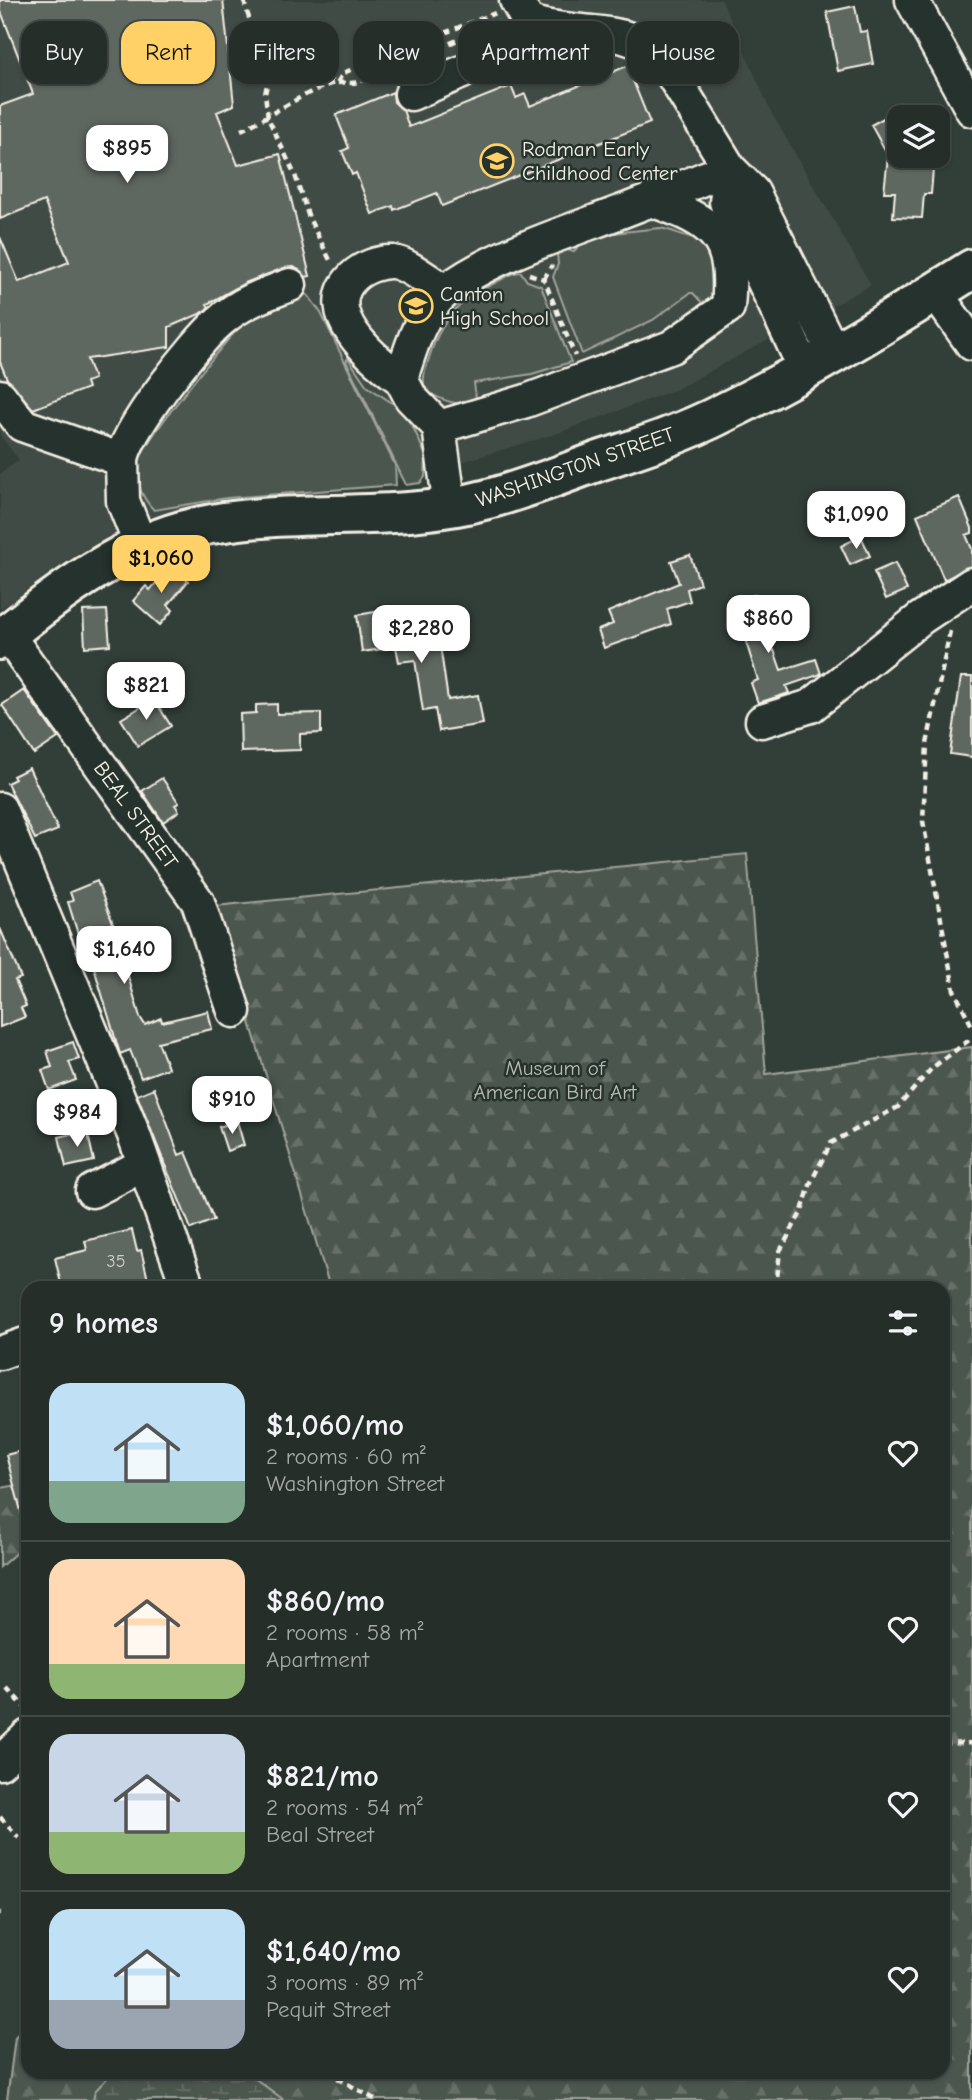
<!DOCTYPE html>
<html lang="en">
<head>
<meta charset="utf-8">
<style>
  body { margin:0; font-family:"Comic Neue",sans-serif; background:#323a36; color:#f1f3f6; height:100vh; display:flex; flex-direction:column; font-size:26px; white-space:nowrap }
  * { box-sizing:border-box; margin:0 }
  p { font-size:23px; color:#a4a8a8 }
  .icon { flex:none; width:38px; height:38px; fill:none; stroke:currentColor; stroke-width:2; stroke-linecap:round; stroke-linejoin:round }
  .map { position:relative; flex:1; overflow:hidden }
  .panel { position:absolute; left:21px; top:1281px; width:929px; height:798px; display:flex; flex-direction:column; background:#262e2a; border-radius:21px; box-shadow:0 2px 5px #0004,0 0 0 2px #424a47 }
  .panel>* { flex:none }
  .guide { position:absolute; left:21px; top:21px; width:931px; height:63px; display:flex; gap:14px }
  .controls { position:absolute; left:887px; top:105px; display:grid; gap:14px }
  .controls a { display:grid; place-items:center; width:63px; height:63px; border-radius:14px; background:#262e2a; box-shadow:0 2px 5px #0004,0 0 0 2px #424a47; font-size:35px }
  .price { position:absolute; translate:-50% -60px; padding:0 16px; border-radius:14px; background:#fff; color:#222; font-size:23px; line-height:46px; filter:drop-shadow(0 2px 4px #0008) }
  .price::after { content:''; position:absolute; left:50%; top:42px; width:21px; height:16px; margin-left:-10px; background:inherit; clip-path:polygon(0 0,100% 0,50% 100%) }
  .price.on { background:#ffd166; color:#111 }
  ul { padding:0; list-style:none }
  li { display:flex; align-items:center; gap:21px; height:175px; padding:0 28px }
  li+li { border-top:2px solid #424a47 }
  li span { display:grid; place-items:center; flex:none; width:196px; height:140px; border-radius:21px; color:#555 }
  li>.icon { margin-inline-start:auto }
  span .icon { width:84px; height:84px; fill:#fffc; stroke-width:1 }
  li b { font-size:30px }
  h2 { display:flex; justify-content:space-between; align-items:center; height:84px; padding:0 28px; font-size:30px }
  .tag { padding:0 24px; border-radius:21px; background:#262e2a; box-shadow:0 2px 5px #0004,0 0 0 2px #424a47; font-size:24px; line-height:63px }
  .tag.on { background:#ffd166; color:#111 }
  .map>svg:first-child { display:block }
</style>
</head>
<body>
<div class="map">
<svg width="972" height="2100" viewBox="0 0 972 2100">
  <defs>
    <pattern id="forest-firs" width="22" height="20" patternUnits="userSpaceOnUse" patternTransform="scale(1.75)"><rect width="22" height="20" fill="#4c564f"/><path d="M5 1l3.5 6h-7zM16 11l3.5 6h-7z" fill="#666f68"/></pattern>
    <pattern id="wetland-marsh" width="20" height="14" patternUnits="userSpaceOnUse" patternTransform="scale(1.75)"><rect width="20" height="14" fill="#4c564f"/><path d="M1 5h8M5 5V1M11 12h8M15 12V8" fill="none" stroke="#666f68"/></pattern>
  </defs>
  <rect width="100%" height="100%" fill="#323e38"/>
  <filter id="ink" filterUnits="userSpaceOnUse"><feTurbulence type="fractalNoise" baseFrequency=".0143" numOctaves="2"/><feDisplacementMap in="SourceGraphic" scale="14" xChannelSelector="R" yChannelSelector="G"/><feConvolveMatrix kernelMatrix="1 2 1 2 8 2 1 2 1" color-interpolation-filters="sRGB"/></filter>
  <g filter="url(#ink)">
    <path fill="#404b44" d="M 0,0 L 722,0 L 771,112 L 871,285 L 675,390 L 555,434 L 415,476 L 331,490 L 261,491 L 148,517 L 80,552 L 0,609 L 0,474 L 19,460 L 0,435 Z"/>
    <path fill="#4c564f" stroke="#a0a49c" stroke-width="2" d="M 660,228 C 674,230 692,241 705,239 L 715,254 L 714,305 L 705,306 L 693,293 L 690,293 L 653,320 L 582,354 L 553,277 L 558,264 L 557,253 L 566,249 L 573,252 L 583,242 L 604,234 Z
      M 521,272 L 527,281 L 541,286 L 571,362 L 532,374 L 474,383 L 476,398 C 461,410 439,399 425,390 C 422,378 425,370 429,358 C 444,308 470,295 514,273 Z
      M 299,292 L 308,295 L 321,313 L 395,465 L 396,485 L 227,498 L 154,510 C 140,496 132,476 141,456 C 150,435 232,330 251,317 C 266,308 283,301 299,292 Z
      M 348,358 L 367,386 L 401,409 L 414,429 L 426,456 L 425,477 L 420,483 L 406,485 L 346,361 Z"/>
    <path fill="url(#forest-firs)" stroke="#a0a49c" stroke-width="2" d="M 747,854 L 766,1074 L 972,1047 L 972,2100 L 7,2100 L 15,2037 L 28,2023 L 28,2072 L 943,2072 L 943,1288 L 330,1288 L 215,906 Z
      M 28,1483 L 28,1542 L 0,1567 L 0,1488 Z"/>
    <path fill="url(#wetland-marsh)" stroke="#a0a49c" stroke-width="2" d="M 113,2072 L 246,2072 L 284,2100 L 93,2100 L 95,2091 Z"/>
    <path fill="#5f6861" stroke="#f4f1e8" stroke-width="2" d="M 0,0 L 223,0 L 234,105 L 217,112 L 238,165 L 280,154 L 310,276 L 306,277 L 294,267 L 284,268 L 245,283 L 207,304 L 209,307 L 202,313 L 169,327 L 169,347 L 87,359 L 94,379 L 86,382 L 88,388 L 33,409 L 7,379 L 0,362 L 0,237 L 19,282 L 69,262 L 44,201 L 0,219 L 0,106 L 33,94 L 0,9 Z
      M 855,6 L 860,32 L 867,31 L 873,64 L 838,71 L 827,12 Z
      M 627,66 L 650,123 L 442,206 L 437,193 L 394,210 L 393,206 L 372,214 L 356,173 L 352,175 L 342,151 L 349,148 L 336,115 L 393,92 L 394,102 L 403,110 L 409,127 L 511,86 L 516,98 L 525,94 L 530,106 Z
      M 900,109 L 900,156 L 929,156 L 928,169 L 933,169 L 931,194 L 924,194 L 922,218 L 893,217 L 895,192 L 884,192 L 888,156 L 871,125 Z
      M 959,497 L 972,528 L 972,533 L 966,535 L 972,549 L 972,566 L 944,580 L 917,515 Z
      M 861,536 L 870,556 L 850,565 L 841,546 Z
      M 690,555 L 700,584 L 687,589 L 690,601 L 667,609 L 671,624 L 604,648 L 598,630 L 613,624 L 608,612 L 679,583 L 671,561 Z
      M 895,563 L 907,590 L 886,599 L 874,572 Z
      M 171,566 L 188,581 L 168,605 L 173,610 L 160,625 L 133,601 L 146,586 L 150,590 Z
      M 755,595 L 771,651 L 774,650 L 781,670 L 816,659 L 821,674 L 786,686 L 789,693 L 758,703 L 751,683 L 758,680 L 733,601 Z
      M 107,610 L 110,645 L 85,647 L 83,611 Z
      M 381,611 L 383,622 L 430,615 L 434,639 L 439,638 L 448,700 L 478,695 L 483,724 L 439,731 L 435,709 L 423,711 L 415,660 L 399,662 L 396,647 L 362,652 L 357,615 Z
      M 961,677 L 972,677 L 972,757 L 950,754 Z
      M 24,690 L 58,738 L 34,754 L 2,705 Z
      M 154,699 L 171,726 L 138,746 L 121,719 Z
      M 277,704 L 277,714 L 321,713 L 321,733 L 300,734 L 300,750 L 241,752 L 240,714 L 256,713 L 256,705 Z
      M 29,768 L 58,830 L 35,839 L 7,783 L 15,779 L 13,776 Z
      M 162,778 L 179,803 L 175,805 L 179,811 L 163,822 L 142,791 Z
      M 97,881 L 112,921 L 140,1017 L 145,1025 L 161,1018 L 162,1022 L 208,1011 L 212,1029 L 158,1042 L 168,1068 L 141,1078 L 130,1050 L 120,1054 L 92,961 L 87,963 L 68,902 L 73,901 L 70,892 Z
      M 0,928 L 21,978 L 15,980 L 26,1006 L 21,1008 L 25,1017 L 0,1027 Z
      M 73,1042 L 79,1059 L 69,1062 L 76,1080 L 49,1090 L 42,1070 L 52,1067 L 47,1051 Z
      M 154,1088 L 179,1155 L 186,1152 L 214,1220 L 191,1229 L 137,1095 Z
      M 237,1121 L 244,1145 L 227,1151 L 219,1127 Z
      M 87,1130 L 94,1161 L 66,1167 L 59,1137 Z
      M 132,1230 L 137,1251 L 141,1250 L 150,1288 L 62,1288 L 55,1258 L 87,1250 L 85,1241 Z
      M 28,1449 L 28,1514 L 22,1515 L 6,1455 Z"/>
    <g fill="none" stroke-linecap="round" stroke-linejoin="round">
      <defs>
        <path id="minor" d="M 516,0 L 525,16 L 533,23 C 578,37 625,23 662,58 L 730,169 L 753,192 L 834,353
          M 912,0 L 972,110
          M 411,94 L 504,54 L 531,47 L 546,27
          M 730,169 L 726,202 L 805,369
          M 935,292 L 972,344
          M 401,379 C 373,359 317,312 353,277 C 362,268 380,261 393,262 C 409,264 430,283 445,291
          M 0,396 L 22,425 L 122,460 L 123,501 L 141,546
          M 439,427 L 526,401 L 671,347 L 728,307 C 735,236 714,222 651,200
          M 122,460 C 125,431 196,342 219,322 C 240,303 265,294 290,285
          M 450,508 L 439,427 L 411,398 L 401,379 C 410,350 421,310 447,290 C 494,253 584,227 641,204 C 671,193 699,179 730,169
          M 7,634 L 198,902 L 234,1011
          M 762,721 L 811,706 L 921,618 L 972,584
          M 0,809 L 134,1135 L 188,1288
          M 92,1191 L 143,1165
          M 0,1353 L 28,1343
          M 0,1763 L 28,1736"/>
        <path id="major" d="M 0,640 C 57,593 124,543 197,527 C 293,506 393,525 488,499 C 526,489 563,474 599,461 C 641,447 684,433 723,413 C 809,371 891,320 972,269"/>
      </defs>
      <use href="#minor" stroke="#f4f1e8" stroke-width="37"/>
      <use href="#major" stroke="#f4f1e8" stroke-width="44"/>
      <path stroke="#f4f1e8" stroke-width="4.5" stroke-dasharray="7 5" stroke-linecap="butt" d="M 244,0 C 256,60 296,56 337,83 L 343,73 L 495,13
        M 274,51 L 265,94 L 268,118 L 295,175 L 309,218 L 331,262
        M 241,130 C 264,120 315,85 337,83 C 345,82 350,84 359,82 L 500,22
        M 529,274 L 544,279 L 575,356
        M 544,279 L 552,265
        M 950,631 L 927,744 L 923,821 L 954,990 L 972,1026
        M 776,1288 L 780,1251 L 802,1211 L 811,1182 L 831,1143 L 898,1107 L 932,1068 L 972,1038
        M 7,1688 L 28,1711
        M 943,1744 L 972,1743
        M 0,1817 L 19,1838
        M 0,1913 L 1,1913
        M 327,2072 L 376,2100"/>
      <use href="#minor" stroke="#26332d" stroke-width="32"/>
      <use href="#major" stroke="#26332d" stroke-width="38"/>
    </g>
  </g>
  <defs>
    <symbol id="school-ring" viewBox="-11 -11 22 22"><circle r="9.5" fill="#26332d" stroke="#ffd166" stroke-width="1.5"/><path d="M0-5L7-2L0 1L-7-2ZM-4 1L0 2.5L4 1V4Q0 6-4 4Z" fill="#ffd166"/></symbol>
  </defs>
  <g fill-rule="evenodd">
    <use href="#school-ring" x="478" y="142" width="38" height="38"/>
    <use href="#school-ring" x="397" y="287" width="38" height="38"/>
  </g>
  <g text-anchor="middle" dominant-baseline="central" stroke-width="5" stroke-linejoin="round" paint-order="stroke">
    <g font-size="18" fill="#cfcfc6">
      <text x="116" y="1261">35</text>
    </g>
    <g font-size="21" fill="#f4f1e8" stroke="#26332d" text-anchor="start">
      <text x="522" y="149">Rodman Early<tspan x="522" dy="24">Childhood Center</tspan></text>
      <text x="440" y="294">Canton<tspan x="440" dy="24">High School</tspan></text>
    </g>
    <g font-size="21" fill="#f4f1e8" stroke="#26332d">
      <text transform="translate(575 467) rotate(-19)">WASHINGTON STREET</text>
      <text transform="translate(136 815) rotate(54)">BEAL STREET</text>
    </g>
    <g font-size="21" fill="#b9bbb2" stroke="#26332d">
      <text x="555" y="1068">Museum of<tspan x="555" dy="24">American Bird Art</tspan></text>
    </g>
  </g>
</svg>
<div class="controls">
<a><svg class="icon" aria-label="layers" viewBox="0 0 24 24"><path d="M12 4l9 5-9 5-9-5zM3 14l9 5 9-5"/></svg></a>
</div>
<b class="price" style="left:127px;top:185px">$895</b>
<b class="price" style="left:856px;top:551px">$1,090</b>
<b class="price on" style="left:161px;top:595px">$1,060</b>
<b class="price" style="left:768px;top:655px">$860</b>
<b class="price" style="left:421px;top:665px">$2,280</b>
<b class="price" style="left:146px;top:722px">$821</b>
<b class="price" style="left:124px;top:986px">$1,640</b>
<b class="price" style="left:232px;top:1136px">$910</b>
<b class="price" style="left:77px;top:1149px">$984</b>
<div class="guide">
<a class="tag">Buy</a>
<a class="tag on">Rent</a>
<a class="tag">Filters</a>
<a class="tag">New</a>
<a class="tag">Apartment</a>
<a class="tag">House</a>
</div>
<section class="panel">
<h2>9 homes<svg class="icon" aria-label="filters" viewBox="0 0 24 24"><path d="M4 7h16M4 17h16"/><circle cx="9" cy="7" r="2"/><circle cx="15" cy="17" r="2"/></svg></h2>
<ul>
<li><span style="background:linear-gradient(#bfe0f5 70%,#7fa58c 0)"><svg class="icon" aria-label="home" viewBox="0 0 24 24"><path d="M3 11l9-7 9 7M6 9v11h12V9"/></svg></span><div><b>$1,060/mo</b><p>2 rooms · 60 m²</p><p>Washington Street</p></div><svg class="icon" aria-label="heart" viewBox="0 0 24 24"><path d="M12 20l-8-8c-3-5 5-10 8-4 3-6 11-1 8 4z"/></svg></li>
<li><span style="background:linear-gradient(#ffd9b3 75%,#8fb573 0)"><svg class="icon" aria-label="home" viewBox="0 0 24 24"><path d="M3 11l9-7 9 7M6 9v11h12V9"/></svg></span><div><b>$860/mo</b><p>2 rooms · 58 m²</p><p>Apartment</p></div><svg class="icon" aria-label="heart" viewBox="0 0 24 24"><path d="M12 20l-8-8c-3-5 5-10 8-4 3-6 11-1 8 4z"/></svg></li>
<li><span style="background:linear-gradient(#c9d6e8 70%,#8fb573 0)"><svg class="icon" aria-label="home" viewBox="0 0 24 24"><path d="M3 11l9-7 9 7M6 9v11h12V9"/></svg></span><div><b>$821/mo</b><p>2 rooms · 54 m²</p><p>Beal Street</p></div><svg class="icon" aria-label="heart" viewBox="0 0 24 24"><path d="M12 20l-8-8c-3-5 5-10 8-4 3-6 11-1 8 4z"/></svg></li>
<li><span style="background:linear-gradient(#bfe0f5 65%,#9aa5b1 0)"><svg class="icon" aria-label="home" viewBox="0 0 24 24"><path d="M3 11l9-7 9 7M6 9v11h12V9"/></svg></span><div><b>$1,640/mo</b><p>3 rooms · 89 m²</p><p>Pequit Street</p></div><svg class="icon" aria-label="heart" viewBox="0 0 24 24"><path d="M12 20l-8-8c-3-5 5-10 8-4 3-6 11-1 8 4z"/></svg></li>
</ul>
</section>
</div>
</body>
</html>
